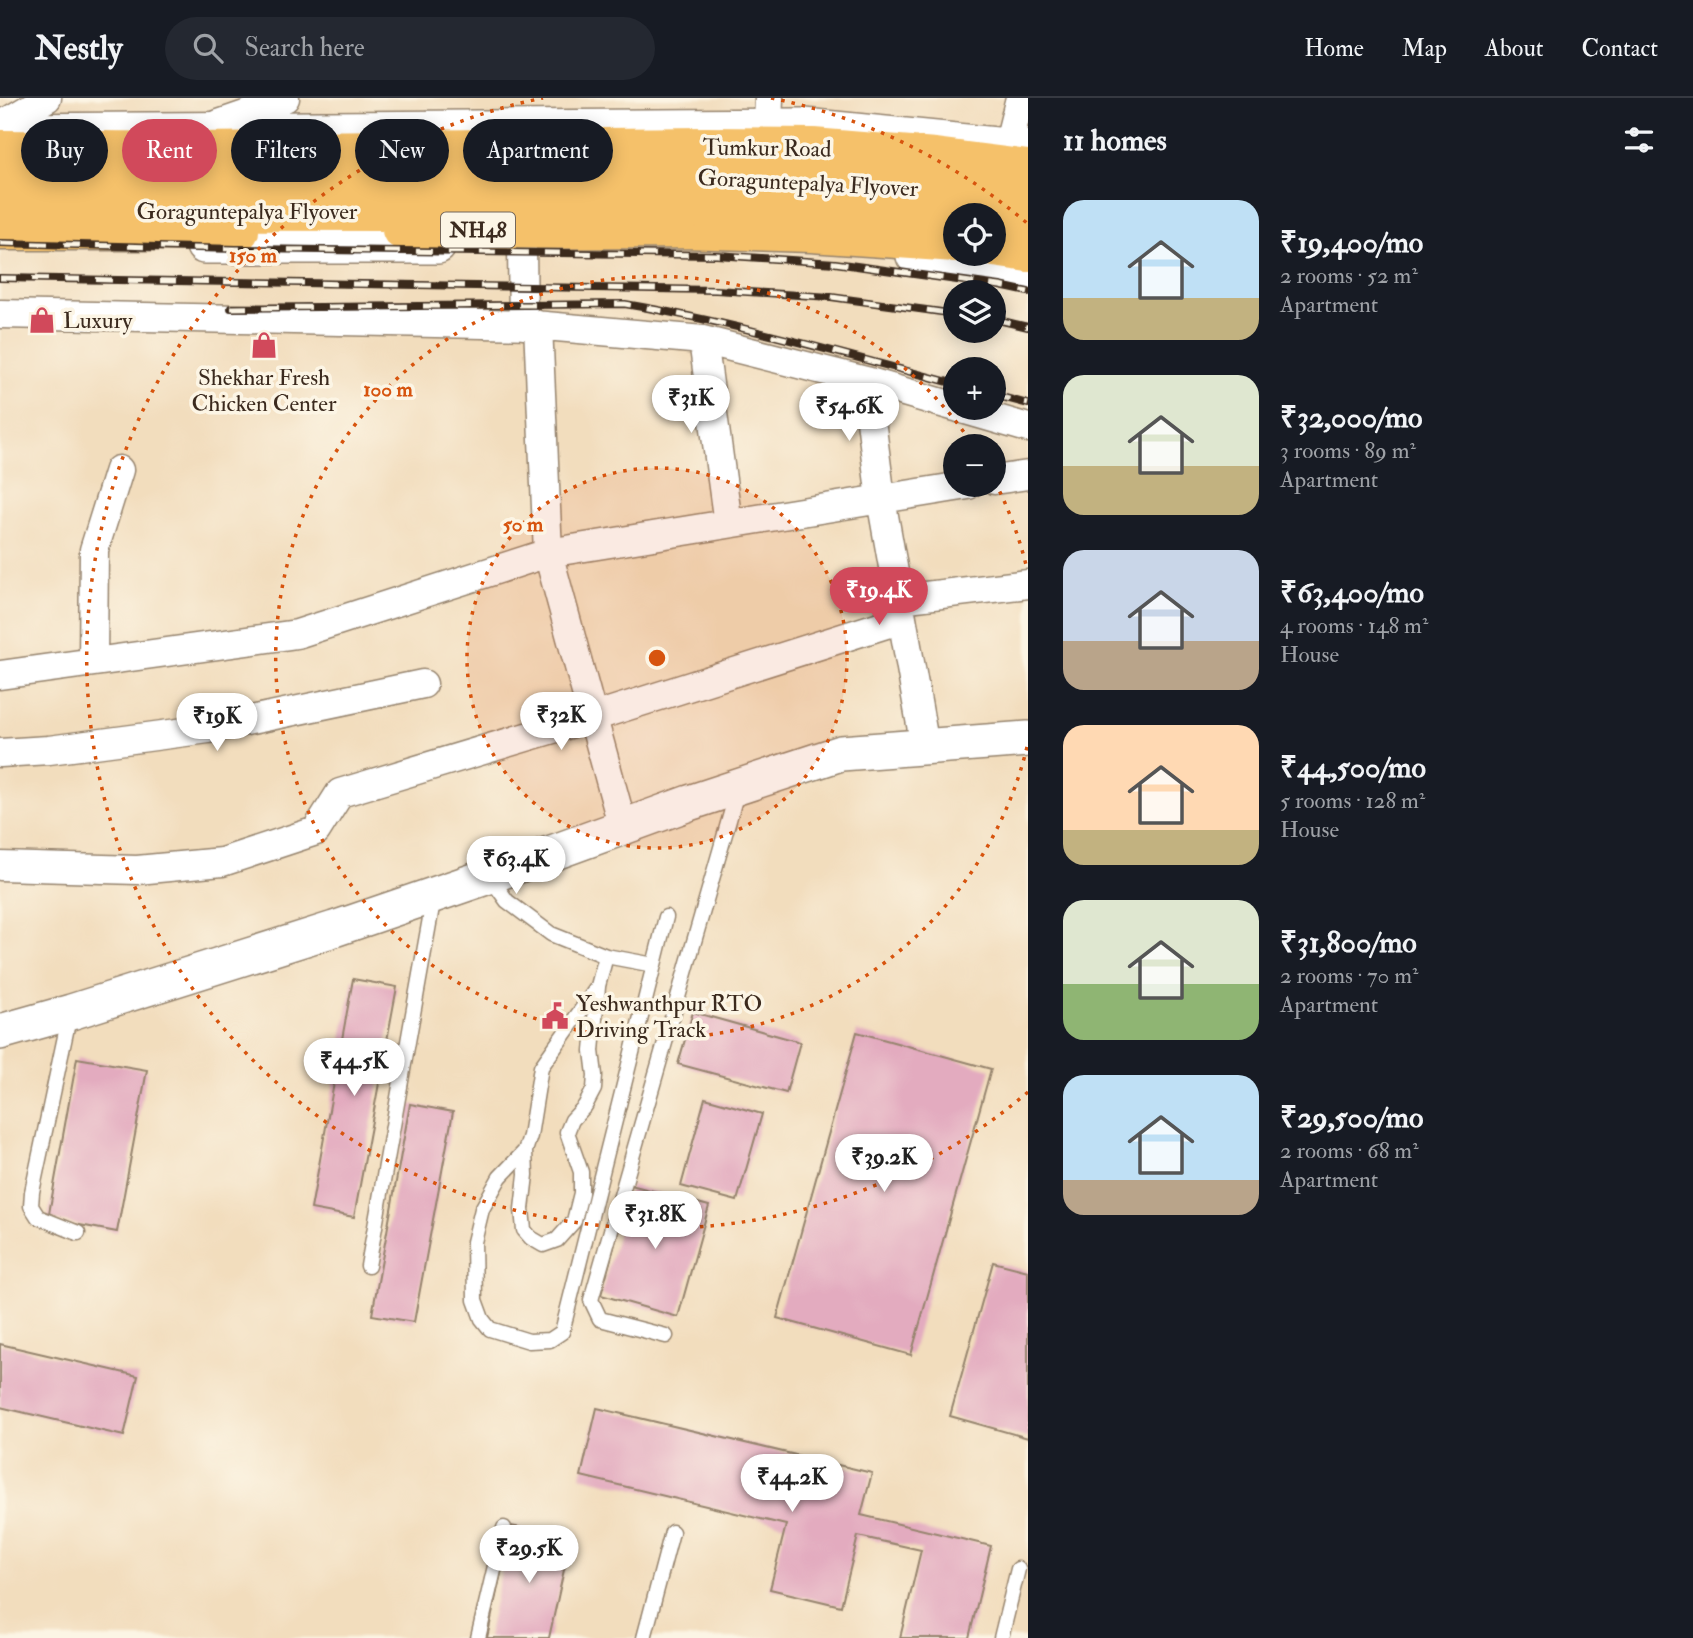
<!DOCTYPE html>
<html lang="en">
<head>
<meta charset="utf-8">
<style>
  body { margin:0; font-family:"IM FELL Double Pica",serif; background:#242831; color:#f1f3f6; height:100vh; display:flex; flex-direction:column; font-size:26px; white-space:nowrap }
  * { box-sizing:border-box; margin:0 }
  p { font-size:23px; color:#9ea1a6 }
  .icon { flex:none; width:38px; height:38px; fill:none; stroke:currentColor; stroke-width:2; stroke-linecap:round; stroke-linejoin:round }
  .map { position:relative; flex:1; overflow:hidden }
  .side { display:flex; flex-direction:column; background:#171b24; width:665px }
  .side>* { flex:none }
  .top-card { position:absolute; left:21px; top:21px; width:665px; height:63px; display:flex; gap:14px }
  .fabs { position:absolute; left:943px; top:105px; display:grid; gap:14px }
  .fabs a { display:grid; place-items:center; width:63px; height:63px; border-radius:50%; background:#171b24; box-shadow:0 4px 18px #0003; font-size:35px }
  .price { position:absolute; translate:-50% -60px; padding:0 16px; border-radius:24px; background:#fff; color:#222; font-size:23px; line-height:46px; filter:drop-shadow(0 2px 4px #0008) }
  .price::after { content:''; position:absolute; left:50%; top:42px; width:21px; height:16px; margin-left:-10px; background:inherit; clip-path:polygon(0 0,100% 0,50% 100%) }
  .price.current { background:#d1495b; color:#fff }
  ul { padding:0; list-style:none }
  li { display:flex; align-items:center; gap:21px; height:175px; padding:0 35px }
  li span { display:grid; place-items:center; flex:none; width:196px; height:140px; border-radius:21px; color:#555 }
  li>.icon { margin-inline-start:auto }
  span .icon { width:84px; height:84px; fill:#fffc; stroke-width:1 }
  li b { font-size:30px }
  h2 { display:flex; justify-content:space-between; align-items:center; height:84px; padding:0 35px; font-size:30px }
  .tag { padding:0 24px; border-radius:32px; background:#171b24; box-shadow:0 4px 18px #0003; font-size:24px; line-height:63px }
  .tag.current { background:#d1495b; color:#fff }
  header { display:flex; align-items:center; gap:42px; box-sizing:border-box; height:98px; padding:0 35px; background:#171b24; border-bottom:2px solid #363941 }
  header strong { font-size:33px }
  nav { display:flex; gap:38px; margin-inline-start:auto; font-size:24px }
  .search { width:490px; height:63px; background:#242831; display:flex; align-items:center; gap:18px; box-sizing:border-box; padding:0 24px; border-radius:38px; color:#9ea1a6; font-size:26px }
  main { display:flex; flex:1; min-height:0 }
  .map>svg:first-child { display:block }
</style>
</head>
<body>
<header>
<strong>Nestly</strong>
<div class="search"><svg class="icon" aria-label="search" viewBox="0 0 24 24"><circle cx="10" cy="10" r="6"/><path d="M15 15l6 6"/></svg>Search here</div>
<nav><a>Home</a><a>Map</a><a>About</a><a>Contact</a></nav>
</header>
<main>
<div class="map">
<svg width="1028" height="1540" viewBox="0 0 1028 1540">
  <rect width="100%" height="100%" fill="#fcf5e5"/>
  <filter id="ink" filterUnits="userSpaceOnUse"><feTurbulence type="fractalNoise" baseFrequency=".0143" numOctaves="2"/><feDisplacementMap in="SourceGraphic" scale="14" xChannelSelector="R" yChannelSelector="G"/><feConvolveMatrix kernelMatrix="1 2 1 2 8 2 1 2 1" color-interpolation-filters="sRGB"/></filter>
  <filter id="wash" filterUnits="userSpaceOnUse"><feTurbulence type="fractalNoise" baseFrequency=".00686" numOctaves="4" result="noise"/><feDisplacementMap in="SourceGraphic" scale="28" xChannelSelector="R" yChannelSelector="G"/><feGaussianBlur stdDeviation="1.57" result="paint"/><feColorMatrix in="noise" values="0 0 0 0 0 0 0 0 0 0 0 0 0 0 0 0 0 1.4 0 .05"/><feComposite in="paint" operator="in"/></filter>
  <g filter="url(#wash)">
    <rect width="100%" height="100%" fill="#f2ddbd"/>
    <g id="blocks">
      <path fill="#e3abbf" d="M 353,881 L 397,889 L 354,1119 L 311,1111 Z
        M 693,914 L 800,944 L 786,995 L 678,966 Z
        M 857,934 L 991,971 L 911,1257 L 777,1220 Z
        M 77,960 L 147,972 L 117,1134 L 48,1121 Z
        M 705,1000 L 762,1016 L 737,1103 L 681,1088 Z
        M 410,1006 L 453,1014 L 414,1224 L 372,1217 Z
        M 631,1087 L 709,1108 L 678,1219 L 601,1197 Z
        M 993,1164 L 1028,1173 L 1028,1340 L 950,1318 Z
        M 0,1246 L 138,1278 L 124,1338 L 0,1309 Z
        M 597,1310 L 872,1375 L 861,1417 L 991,1448 L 969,1540 L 900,1540 L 921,1452 L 858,1438 L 841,1508 L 770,1491 L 786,1427 L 581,1378 Z
        M 511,1428 L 571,1440 L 549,1540 L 487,1540 Z"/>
    </g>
  </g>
  <g filter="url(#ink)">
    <use href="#blocks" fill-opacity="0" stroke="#96846e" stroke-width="2"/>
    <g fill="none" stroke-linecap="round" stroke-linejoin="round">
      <defs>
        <path id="service" d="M 490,779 L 507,803 L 551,836 L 606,858 L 654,867
          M 606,858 L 598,888 L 541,969 L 530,1038 L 525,1053 L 500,1079 L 482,1111 L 474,1144 L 475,1202 L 482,1221 L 490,1231 L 529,1243 L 550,1242 L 562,1234 L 666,819
          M 70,915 L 32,1094 L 31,1108 L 38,1119 L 78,1135
          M 525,1053 L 526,1077 L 522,1111 L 524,1132 L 531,1140 L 543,1147 L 557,1142 L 574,1123 L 581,1095 L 581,1074 L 567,1034 L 572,1022 L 585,1008 L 594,991 L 595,977 L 592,953 L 598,889
          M 368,1168 L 434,798
          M 666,1238 L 600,1221 L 591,1202 L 737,694
          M 478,1540 L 504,1430
          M 644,1540 L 672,1434
          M 1001,1540 L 1018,1471"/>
        <path id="minor" d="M 219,26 L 251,15 L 285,0
          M 0,28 L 47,0
          M 768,28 L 769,0
          M 1008,48 L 1020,0
          M 522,149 L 523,227
          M 0,216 L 534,227 L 703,242 L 866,283 L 956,309
          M 538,227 L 548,455 L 623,730
          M 703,242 L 728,426
          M 866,283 L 881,401 L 925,649
          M 959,310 L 1028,330
          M 994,382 L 1028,377
          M 899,501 L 1028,486
          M 93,564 L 94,452 L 119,372
          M 0,577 L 297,536 L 548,455 L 968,387
          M 0,655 L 49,652 L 208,631 L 423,586
          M 0,768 L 137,772 L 222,764 L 316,733 L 340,695 L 593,619 L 902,521"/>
        <path id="tertiary" d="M 0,33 L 804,28 L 1028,50
          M 204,148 L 438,148
          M 914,158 L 966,164 L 1028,174
          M 0,934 L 71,914 L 334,831 L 489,778 L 689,705 L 841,655 L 1028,641"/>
        <path id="trunk" d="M 0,51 L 195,53 L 705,48 L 813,49 L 935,59 L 1028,71
          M 401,132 L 683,131 L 811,135 L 956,145
          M 0,133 L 240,133
          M 994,150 L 1028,155"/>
        <path id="motorway" d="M 0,80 L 758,80 C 848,83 938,89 1028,102
          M 0,113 L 386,114 L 719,110 L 866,116 L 956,124
          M 994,128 L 1028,133"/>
      </defs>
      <use href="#service" stroke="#96846e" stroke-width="17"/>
      <use href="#minor" stroke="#96846e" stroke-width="31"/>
      <use href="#tertiary" stroke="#96846e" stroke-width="38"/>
      <use href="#trunk" stroke="#96846e" stroke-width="41"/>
      <use href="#motorway" stroke="#96846e" stroke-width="41"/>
      <use href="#service" stroke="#fff" stroke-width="14"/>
      <use href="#minor" stroke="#fff" stroke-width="28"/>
      <use href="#tertiary" stroke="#fff" stroke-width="35"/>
      <use href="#trunk" stroke="#f5c16b" stroke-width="38"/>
      <use href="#motorway" stroke="#f5c16b" stroke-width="38"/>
      <defs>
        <path id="rail" d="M 0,145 L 236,151 L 717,157 L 835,165 L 1000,188 L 1028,194
          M 0,180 L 716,192 L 831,199 L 956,216
          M 231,210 L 625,206 C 737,225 846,257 956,286
          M 994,221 L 1028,229
          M 994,297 L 1028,306"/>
      </defs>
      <use href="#rail" stroke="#3b2a1e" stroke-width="8"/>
      <use href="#rail" stroke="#fcf5e5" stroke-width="5" stroke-dasharray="16" stroke-linecap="butt"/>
    </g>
  </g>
  <circle cx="657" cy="560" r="190" fill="#d7540e" fill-opacity=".12"/>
  <g fill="none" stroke="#d7540e" stroke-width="3.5" stroke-dasharray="3.5 7">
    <circle cx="657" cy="560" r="190"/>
    <path d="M1027 649A381 381 0 1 1 973 347M995 384A381 381 0 0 1 1027 471"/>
    <path d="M1028 994A571 571 0 1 1 543 0M771 0A571 571 0 0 1 1028 126"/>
  </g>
  <defs>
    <symbol id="shop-bare" viewBox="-9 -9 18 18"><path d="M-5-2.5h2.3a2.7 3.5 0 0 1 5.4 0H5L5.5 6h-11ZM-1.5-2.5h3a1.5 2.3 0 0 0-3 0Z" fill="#d1495b" stroke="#fcf5e5" stroke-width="2.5" paint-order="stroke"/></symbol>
    <symbol id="civic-bare" viewBox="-9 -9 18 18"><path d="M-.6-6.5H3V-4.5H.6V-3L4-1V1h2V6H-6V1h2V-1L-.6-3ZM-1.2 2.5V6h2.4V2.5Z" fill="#d1495b" stroke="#fcf5e5" stroke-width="2.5" paint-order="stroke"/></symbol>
  </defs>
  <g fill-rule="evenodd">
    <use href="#shop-bare" x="23" y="203" width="38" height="38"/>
    <use href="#shop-bare" x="245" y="228" width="38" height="38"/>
    <use href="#civic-bare" x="536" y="899" width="38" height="38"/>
  </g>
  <g text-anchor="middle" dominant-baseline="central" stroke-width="7" stroke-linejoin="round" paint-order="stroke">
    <rect fill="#fcf5e5" stroke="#75675a" stroke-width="2" x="441" y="114.5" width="74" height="35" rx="5"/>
    <g font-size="21" font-weight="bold" fill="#3b2a1e">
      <text x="478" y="132">NH48</text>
    </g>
    <g font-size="23" fill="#3b2a1e" stroke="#fcf5e5">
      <text transform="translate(767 50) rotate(1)">Tumkur Road</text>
      <text transform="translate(808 85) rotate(3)">Goraguntepalya Flyover</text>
      <text x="247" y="113">Goraguntepalya Flyover</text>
    </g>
    <g font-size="23" fill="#3b2a1e" stroke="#fcf5e5" text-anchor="start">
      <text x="63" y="222">Luxury</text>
      <text x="264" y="279" text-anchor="middle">Shekhar Fresh<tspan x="264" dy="26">Chicken Center</tspan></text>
      <text x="576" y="905">Yeshwanthpur RTO<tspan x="576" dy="26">Driving Track</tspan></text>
    </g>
  </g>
  <circle cx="657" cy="560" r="10" fill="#d7540e" stroke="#fcf5e5" stroke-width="3.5"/>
  <g font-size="21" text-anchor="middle" font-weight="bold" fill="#d7540e" stroke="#fcf5e5" stroke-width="7" stroke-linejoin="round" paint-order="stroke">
    <text x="253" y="164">150 m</text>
    <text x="388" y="298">100 m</text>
    <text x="523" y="433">50 m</text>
  </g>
</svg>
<div class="fabs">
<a><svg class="icon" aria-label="locate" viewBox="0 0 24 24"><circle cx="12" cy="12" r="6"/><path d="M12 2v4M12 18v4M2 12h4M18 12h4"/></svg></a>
<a><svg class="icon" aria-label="layers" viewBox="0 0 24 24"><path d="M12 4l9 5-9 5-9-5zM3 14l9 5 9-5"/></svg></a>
<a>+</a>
<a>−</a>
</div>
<b class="price" style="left:691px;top:337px">₹31K</b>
<b class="price" style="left:849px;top:345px">₹54.6K</b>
<b class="price current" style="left:879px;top:529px">₹19.4K</b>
<b class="price" style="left:561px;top:654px">₹32K</b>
<b class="price" style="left:217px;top:655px">₹19K</b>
<b class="price" style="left:516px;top:798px">₹63.4K</b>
<b class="price" style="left:354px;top:1000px">₹44.5K</b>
<b class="price" style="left:884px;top:1096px">₹39.2K</b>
<b class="price" style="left:655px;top:1153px">₹31.8K</b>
<b class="price" style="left:792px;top:1416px">₹44.2K</b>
<b class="price" style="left:529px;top:1487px">₹29.5K</b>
<div class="top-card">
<a class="tag">Buy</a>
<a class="tag current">Rent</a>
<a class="tag">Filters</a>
<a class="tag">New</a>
<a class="tag">Apartment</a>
</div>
</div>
<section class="side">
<h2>11 homes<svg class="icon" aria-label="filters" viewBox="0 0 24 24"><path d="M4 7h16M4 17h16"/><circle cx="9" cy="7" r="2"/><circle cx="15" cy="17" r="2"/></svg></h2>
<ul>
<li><span style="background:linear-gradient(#bfe0f5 70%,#c2b280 0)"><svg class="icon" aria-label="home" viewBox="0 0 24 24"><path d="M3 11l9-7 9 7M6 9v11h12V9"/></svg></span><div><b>₹19,400/mo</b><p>2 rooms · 52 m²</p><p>Apartment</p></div></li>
<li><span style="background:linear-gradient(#dfe7d0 65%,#c2b280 0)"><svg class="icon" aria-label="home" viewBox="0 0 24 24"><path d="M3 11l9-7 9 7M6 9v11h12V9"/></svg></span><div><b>₹32,000/mo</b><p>3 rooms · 89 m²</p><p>Apartment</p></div></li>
<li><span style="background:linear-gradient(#c9d6e8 65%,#b9a48a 0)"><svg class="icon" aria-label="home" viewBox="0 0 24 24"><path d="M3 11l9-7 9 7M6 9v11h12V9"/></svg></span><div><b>₹63,400/mo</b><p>4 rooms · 148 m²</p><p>House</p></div></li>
<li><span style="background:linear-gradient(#ffd9b3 75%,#c2b280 0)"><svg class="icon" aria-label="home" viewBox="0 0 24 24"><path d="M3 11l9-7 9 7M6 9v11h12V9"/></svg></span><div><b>₹44,500/mo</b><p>5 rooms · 128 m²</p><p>House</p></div></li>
<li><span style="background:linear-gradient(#dfe7d0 60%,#8fb573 0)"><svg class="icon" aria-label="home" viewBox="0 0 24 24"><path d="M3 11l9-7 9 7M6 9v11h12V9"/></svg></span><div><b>₹31,800/mo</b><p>2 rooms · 70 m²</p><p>Apartment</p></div></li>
<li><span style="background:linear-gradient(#bfe0f5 75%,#b9a48a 0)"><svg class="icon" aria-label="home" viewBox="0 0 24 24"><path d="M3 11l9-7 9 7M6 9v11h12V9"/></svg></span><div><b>₹29,500/mo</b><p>2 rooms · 68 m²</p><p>Apartment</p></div></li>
</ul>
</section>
</main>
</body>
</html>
